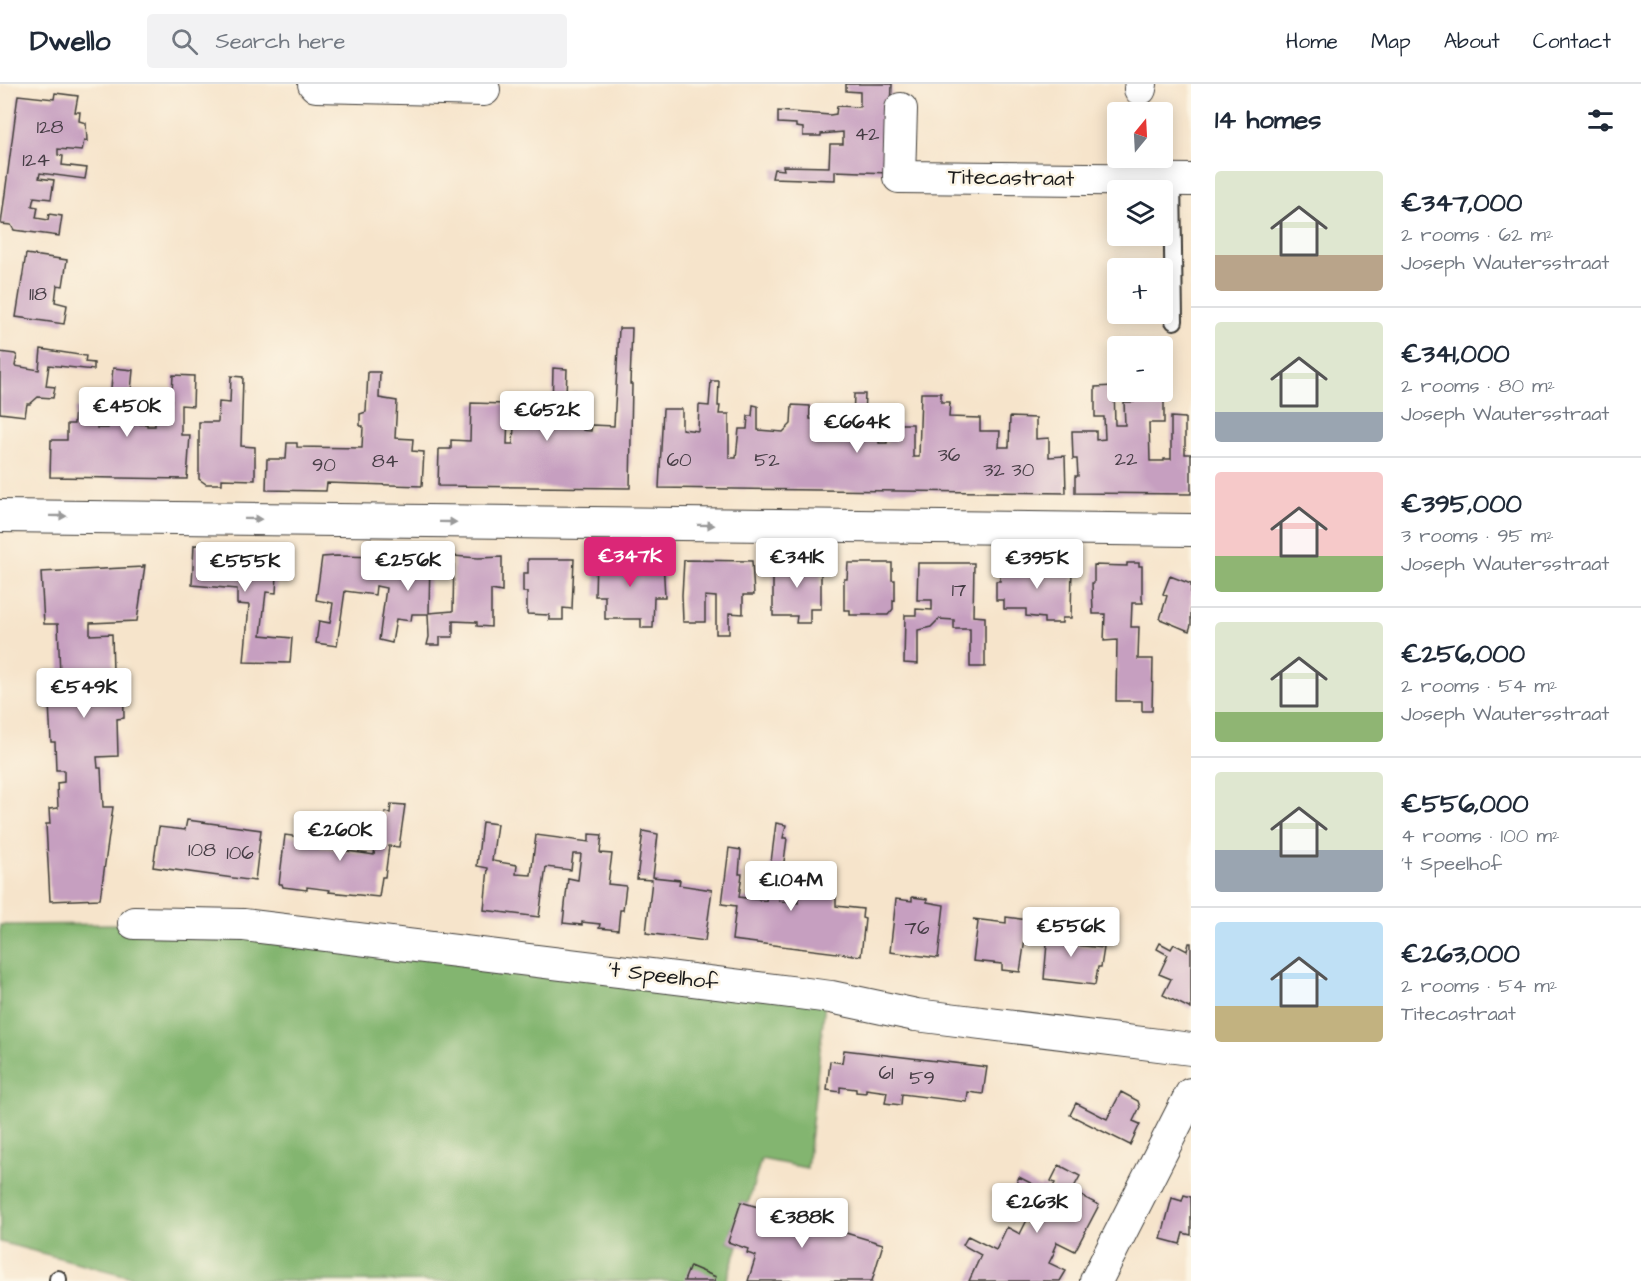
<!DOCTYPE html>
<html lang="en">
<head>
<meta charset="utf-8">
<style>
  body { margin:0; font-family:"Architects Daughter",sans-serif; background:#f2f2f3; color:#1f2937; height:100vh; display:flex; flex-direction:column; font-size:22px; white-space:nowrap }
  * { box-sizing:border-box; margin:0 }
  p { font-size:20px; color:#747a83 }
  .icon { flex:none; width:33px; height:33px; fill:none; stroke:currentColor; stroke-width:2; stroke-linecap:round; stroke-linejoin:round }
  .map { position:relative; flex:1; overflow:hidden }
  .details { display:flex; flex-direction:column; background:#fff; width:450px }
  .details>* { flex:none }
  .needle { width:39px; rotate:18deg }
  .controls { position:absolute; left:1107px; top:18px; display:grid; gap:12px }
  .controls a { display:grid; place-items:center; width:66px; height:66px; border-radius:6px; background:#fff; box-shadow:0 3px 15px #0003; font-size:30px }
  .price { position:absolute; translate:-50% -51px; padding:0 14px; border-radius:6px; background:#fff; color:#222; font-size:20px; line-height:39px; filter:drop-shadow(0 2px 3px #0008) }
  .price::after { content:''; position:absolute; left:50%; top:36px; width:18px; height:14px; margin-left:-9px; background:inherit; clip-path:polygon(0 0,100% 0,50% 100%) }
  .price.current { background:#db2777; color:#fff }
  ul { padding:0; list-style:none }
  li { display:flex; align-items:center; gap:18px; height:150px; padding:0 24px }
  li+li { border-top:2px solid #e0e1e3 }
  li span { display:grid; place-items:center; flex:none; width:168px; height:120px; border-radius:6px; color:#555 }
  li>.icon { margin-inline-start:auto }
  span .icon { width:72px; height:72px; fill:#fffc; stroke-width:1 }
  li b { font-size:26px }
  h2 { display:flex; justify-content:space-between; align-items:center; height:72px; padding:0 24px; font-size:26px }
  header { display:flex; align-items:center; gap:36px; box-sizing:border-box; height:84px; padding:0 30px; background:#fff; border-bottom:2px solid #e0e1e3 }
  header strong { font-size:28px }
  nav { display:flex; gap:33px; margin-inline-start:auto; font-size:21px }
  .search { width:420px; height:54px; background:#f2f2f3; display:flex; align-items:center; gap:15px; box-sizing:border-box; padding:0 21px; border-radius:6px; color:#747a83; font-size:22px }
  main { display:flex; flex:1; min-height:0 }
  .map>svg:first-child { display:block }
</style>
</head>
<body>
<header>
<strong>Dwello</strong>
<div class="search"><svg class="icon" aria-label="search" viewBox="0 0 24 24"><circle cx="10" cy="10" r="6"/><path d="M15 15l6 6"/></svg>Search here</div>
<nav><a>Home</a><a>Map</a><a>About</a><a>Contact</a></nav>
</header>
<main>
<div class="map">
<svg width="1191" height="1197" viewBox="0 0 1191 1197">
  <rect width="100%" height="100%" fill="#fcf5e5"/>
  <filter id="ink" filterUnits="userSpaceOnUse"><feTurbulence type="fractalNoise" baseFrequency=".0167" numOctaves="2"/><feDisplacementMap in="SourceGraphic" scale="12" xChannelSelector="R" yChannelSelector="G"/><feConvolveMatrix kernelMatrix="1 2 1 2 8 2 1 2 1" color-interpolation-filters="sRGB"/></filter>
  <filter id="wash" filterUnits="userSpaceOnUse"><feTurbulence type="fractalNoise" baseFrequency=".008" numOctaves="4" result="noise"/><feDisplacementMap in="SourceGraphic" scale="24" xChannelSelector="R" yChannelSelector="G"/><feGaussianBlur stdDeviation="1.35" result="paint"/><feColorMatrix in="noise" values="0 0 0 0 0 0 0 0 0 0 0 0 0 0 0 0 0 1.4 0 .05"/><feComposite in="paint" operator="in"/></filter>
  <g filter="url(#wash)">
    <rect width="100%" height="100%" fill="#f6e4cb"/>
    <path fill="#83b56f" stroke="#506846" stroke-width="1.5" d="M 133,840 L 249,849 L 825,919 L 807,1084 L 761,1075 L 748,1120 L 741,1118 L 728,1158 L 738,1162 L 726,1197 L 146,1197 L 0,1158 L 0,841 Z"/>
    <g id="blocks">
      <path fill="#c69fc0" d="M 846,0 L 892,0 L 889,89 L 835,87 L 835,96 L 772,94 L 774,85 L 784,86 L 783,82 L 829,83 L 830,60 L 843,60 L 843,48 L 821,50 L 821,52 L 803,52 L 803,44 L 796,43 L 796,40 L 778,39 L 778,27 L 830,31 L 836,30 L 837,22 L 860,23 L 860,8 L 846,7 Z
        M 55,9 L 78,12 L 75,28 L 80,28 L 79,37 L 86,39 L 87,57 L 84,56 L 82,67 L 58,65 L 58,71 L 63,72 L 62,81 L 87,84 L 85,95 L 40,89 L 39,94 L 54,96 L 51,115 L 34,113 L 32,122 L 38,123 L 36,134 L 48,136 L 49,130 L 62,132 L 59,152 L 14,146 L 11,141 L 1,140 L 18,11 L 54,15 Z
        M 26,170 L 67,176 L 63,202 L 57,201 L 55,218 L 67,221 L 64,240 L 16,233 Z
        M 619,244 L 632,244 L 630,300 L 632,300 L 630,404 L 438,402 L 439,365 L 451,365 L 451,356 L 470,357 L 471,319 L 506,320 L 508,329 L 507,360 L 513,360 L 515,324 L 552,325 L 553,284 L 567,285 L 565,338 L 571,338 L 573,308 L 584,309 L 583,346 L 591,347 L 592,341 L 614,342 Z
        M 41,265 L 86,272 L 85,278 L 94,279 L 94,286 L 49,281 L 46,302 L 55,303 L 53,314 L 38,313 L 30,320 L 27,320 L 25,332 L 0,329 L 0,268 L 15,270 L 17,272 L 15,282 L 39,286 Z
        M 113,284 L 133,286 L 131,307 L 142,308 L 140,340 L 147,340 L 147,342 L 155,342 L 155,325 L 171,325 L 173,291 L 194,292 L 193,322 L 181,321 L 181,351 L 190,351 L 187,395 L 50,393 L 51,356 L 67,356 L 67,340 L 74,340 L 75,324 L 97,324 L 97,344 L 108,344 L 108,336 L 120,336 L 120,334 L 116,334 L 118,315 L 110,314 Z
        M 368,288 L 380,288 L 379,314 L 397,317 L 395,354 L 413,355 L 412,367 L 424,368 L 422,402 L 327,399 L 326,407 L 266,406 L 267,375 L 286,375 L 287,359 L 297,359 L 297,363 L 362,364 L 363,342 L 360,342 L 360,330 L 366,328 Z
        M 231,292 L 243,293 L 241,362 L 255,363 L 255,396 L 222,395 L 222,400 L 206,400 L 199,395 L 199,338 L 218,338 L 219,318 L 230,319 Z
        M 711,297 L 719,297 L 718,322 L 720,322 L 719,330 L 729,330 L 729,374 L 736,374 L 739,345 L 747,345 L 748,332 L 752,332 L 753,321 L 758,322 L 758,346 L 783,348 L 791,340 L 792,321 L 810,322 L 810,335 L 853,336 L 854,310 L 865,310 L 863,355 L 879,355 L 879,359 L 887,359 L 888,340 L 913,340 L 913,373 L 919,373 L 921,309 L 941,309 L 941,318 L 950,318 L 949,333 L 980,334 L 980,347 L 1000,347 L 999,363 L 1009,363 L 1010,333 L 1036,334 L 1036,355 L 1049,354 L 1049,373 L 1065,372 L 1066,409 L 659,404 L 663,325 L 682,325 L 682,345 L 698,347 L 699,321 L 709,322 Z
        M 1114,302 L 1115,341 L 1125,341 L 1124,318 L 1134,318 L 1134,308 L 1164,308 L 1164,339 L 1149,339 L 1150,377 L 1164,377 L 1164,375 L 1171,375 L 1171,333 L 1185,334 L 1185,370 L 1191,370 L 1191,410 L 1075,409 L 1075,392 L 1078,392 L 1077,375 L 1073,375 L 1072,347 L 1096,347 L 1096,356 L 1105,355 L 1104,333 L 1095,333 L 1095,303 Z
        M 194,461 L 255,463 L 254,472 L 278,472 L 276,509 L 266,508 L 261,551 L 292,554 L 290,579 L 244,578 L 249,521 L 237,520 L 237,505 L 192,501 Z
        M 336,472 L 430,474 L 429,529 L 453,527 L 454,472 L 478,474 L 502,473 L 502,508 L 491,506 L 491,543 L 477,542 L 477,538 L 453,537 L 453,553 L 440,553 L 440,561 L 427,561 L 429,553 L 428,530 L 412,530 L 411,537 L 396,535 L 392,559 L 379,556 L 386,504 L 376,502 L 375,511 L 345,507 L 337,562 L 316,559 L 319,537 L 330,539 L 333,519 L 316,516 L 322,473 Z
        M 528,475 L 574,475 L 572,525 L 563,524 L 563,536 L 549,536 L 549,531 L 527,530 L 527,508 L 523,508 L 523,489 L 528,489 Z
        M 596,475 L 663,476 L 665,513 L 654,513 L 653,544 L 641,544 L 641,535 L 605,535 L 605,512 L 595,512 Z
        M 782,475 L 795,475 L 795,478 L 821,478 L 821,525 L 810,525 L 810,539 L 796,539 L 797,532 L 773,532 L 773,477 L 782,478 Z
        M 684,476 L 752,477 L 754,511 L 743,511 L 743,530 L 729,529 L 729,550 L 716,550 L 716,513 L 705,512 L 705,538 L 683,538 L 682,511 Z
        M 848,479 L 892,479 L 892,496 L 895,496 L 895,517 L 893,516 L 893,525 L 888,531 L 850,531 L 850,526 L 844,526 L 844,495 L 847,495 Z
        M 918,479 L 974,479 L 973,532 L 985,533 L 985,583 L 970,583 L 970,545 L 954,545 L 954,536 L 939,535 L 931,543 L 918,546 L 918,580 L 904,579 L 905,531 L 916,531 L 916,525 L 932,526 L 932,516 L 917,516 Z
        M 1127,479 L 1139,479 L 1139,482 L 1142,482 L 1142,515 L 1143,519 L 1132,519 L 1131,543 L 1139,543 L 1138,575 L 1153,575 L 1152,627 L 1142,627 L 1142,617 L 1116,617 L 1117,556 L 1104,557 L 1105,530 L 1093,530 L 1092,499 L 1094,499 L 1094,481 L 1127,482 Z
        M 1000,480 L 1072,481 L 1071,534 L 1062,534 L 1062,539 L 1044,539 L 1044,534 L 1026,532 L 1026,525 L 1004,525 L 1004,516 L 996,516 L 996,497 L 1000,497 Z
        M 143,481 L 145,481 L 137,537 L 90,539 L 90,551 L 112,550 L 113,588 L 123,587 L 124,634 L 117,635 L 118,672 L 97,673 L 98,684 L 101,684 L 103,723 L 113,723 L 100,815 L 50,817 L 46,740 L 50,740 L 49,725 L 58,724 L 57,699 L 64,698 L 64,686 L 56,686 L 55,658 L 51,658 L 49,619 L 45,619 L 44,592 L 60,591 L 58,540 L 44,540 L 41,488 L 143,483 Z
        M 1170,492 L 1191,500 L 1191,541 L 1189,547 L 1160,535 L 1167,512 L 1163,510 Z
        M 391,720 L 405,721 L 399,763 L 389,762 L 385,793 L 382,793 L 379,813 L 329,808 L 330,806 L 307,803 L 307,806 L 283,803 L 282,800 L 279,800 L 285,751 L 321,756 L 320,763 L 374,771 L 376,752 L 381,753 L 385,728 L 390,729 Z
        M 187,736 L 261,746 L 255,797 L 153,783 L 159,743 L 185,746 Z
        M 482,738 L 497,740 L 492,777 L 517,781 L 516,790 L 531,791 L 536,751 L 589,758 L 589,750 L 602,751 L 600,769 L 612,770 L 608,800 L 626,802 L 623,826 L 620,826 L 618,846 L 599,844 L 600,840 L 582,838 L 582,841 L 563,839 L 568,794 L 578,796 L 581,770 L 573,770 L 571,786 L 546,783 L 539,833 L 484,826 L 488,784 L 477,782 Z
        M 776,739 L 786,741 L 783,754 L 787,754 L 779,817 L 798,819 L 799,806 L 836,811 L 836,822 L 863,825 L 862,834 L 865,835 L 861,872 L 732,856 L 736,822 L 722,820 L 729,764 L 741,766 L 739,790 L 742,790 L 739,813 L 766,817 Z
        M 643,747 L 658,750 L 653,793 L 680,796 L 679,801 L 712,806 L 705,857 L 646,849 L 652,796 L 637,795 Z
        M 912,813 L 927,815 L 927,818 L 944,821 L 938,874 L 890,868 L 896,815 L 912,817 Z
        M 1006,833 L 1028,836 L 1020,888 L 1002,886 L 1002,880 L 973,877 L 978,838 L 973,835 L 1006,839 Z
        M 1065,836 L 1078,838 L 1075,861 L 1104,864 L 1101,883 L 1098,883 L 1095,901 L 1044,895 L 1048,847 L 1063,849 Z
        M 1160,859 L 1171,865 L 1174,860 L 1187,867 L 1189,859 L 1191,859 L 1191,925 L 1163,911 L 1171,895 L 1159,890 L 1168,871 L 1157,865 Z
        M 844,966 L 987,983 L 983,1010 L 968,1008 L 967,1018 L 902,1010 L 901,1021 L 885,1019 L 887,1008 L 866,1005 L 866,1009 L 856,1008 L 856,1005 L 840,1003 L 840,1008 L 827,1006 L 830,977 L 842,979 Z
        M 1121,1008 L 1138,1017 L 1140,1023 L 1133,1037 L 1140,1040 L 1130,1061 L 1070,1031 L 1076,1019 L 1107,1035 Z
        M 1059,1081 L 1080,1092 L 1072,1107 L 1099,1121 L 1075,1167 L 1057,1158 L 1053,1167 L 1055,1167 L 1049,1179 L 1066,1187 L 1060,1197 L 969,1197 L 981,1171 L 963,1161 L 968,1152 L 996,1166 L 1007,1143 L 1020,1150 L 1036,1118 L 1013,1106 L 1019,1093 L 1040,1104 L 1042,1101 L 1051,1106 L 1055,1099 L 1051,1097 Z
        M 1184,1111 L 1191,1113 L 1191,1151 L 1183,1149 L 1180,1160 L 1161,1155 L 1172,1114 L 1182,1117 Z
        M 741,1118 L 883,1160 L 872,1197 L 748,1197 L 756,1172 L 747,1169 L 748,1165 L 728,1158 Z
        M 690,1182 L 716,1193 L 714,1197 L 684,1197 Z"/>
    </g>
  </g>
  <g filter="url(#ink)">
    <use href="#blocks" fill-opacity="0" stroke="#3d3a36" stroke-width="1.5"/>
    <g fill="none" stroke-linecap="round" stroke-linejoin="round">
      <defs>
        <path id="service" d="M 1172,95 L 1174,237
          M 58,1195 L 58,1197"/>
        <path id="minor" d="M 314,0 L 316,2 L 484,6
          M 1140,5 L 1141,0
          M 901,25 L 899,93 L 1191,96
          M 0,432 L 1191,446
          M 134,839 L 244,841 L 831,913 L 916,931 L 1191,965
          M 1096,1197 L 1191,1010"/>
      </defs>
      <use href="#service" stroke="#3d3a36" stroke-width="20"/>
      <use href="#minor" stroke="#3d3a36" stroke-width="34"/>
      <use href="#service" stroke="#fff" stroke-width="16"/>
      <use href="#minor" stroke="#fff" stroke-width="32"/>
    </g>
    <defs><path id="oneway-solid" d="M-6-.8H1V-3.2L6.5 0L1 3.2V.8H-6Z" transform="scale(1.5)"/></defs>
    <g fill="#999">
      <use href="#oneway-solid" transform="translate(58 432) rotate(1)"/>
      <use href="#oneway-solid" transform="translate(253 435) rotate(1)"/>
      <use href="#oneway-solid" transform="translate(448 438) rotate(1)"/>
      <use href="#oneway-solid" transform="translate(706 441) rotate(1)"/>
    </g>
  </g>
  <g text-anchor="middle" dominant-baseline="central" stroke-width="5" stroke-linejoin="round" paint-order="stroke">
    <g font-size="20" fill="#463d45">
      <text x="50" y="43">128</text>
      <text x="867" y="50">42</text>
      <text x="36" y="76">124</text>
      <text x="38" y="210">118</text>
      <text x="949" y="371">36</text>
      <text x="1126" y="375">22</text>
      <text x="679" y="376">60</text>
      <text x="767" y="376">52</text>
      <text x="385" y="377">84</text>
      <text x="324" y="381">90</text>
      <text x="994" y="386">32</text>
      <text x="1023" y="386">30</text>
      <text x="959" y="506">17</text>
      <text x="202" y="766">108</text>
      <text x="240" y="769">106</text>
      <text x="917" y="844">76</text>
      <text x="886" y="989">61</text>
      <text x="922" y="994">59</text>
    </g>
    <g font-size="22" fill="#1c1c1c" stroke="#fcf5e5">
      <text transform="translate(1011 94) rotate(1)">Titecastraat</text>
      <text transform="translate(663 892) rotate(7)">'t Speelhof</text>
    </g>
  </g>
</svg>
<div class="controls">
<a><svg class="needle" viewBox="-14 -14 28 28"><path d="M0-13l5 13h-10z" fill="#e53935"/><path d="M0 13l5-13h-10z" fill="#747a83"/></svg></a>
<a><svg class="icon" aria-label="layers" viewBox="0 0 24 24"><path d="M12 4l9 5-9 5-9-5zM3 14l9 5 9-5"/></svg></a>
<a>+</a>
<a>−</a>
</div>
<b class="price" style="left:127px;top:354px">€450K</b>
<b class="price" style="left:547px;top:358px">€652K</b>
<b class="price" style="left:857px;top:370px">€664K</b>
<b class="price current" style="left:630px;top:504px">€347K</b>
<b class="price" style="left:797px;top:505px">€341K</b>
<b class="price" style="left:1037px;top:506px">€395K</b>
<b class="price" style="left:408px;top:508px">€256K</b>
<b class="price" style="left:245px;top:509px">€555K</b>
<b class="price" style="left:84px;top:635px">€549K</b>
<b class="price" style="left:340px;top:778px">€260K</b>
<b class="price" style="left:791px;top:828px">€1.04M</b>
<b class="price" style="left:1071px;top:874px">€556K</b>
<b class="price" style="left:1037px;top:1150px">€263K</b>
<b class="price" style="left:802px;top:1165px">€388K</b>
</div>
<section class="details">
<h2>14 homes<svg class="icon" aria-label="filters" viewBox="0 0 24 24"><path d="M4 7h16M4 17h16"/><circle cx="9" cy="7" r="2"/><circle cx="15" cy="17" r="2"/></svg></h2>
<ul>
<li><span style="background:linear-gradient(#dfe7d0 70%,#b9a48a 0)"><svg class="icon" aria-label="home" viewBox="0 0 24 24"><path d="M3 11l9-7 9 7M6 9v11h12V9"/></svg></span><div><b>€347,000</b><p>2 rooms · 62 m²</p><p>Joseph Wautersstraat</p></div></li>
<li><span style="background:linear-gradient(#dfe7d0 75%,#9aa5b1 0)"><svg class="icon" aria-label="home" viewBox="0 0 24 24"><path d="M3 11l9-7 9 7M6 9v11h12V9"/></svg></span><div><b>€341,000</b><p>2 rooms · 80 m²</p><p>Joseph Wautersstraat</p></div></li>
<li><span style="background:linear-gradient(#f6c9c9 70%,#8fb573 0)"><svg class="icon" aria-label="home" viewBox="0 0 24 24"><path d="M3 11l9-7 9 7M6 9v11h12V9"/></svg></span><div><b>€395,000</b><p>3 rooms · 95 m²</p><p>Joseph Wautersstraat</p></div></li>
<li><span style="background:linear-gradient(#dfe7d0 75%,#8fb573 0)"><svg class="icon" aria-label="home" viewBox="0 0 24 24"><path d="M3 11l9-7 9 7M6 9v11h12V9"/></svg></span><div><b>€256,000</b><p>2 rooms · 54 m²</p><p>Joseph Wautersstraat</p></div></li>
<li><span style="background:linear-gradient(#dfe7d0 65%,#9aa5b1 0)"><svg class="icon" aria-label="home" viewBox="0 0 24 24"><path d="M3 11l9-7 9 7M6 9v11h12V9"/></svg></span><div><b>€556,000</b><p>4 rooms · 100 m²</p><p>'t Speelhof</p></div></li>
<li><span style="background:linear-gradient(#bfe0f5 70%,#c2b280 0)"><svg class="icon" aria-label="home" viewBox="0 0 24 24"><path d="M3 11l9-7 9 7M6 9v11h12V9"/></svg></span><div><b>€263,000</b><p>2 rooms · 54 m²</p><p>Titecastraat</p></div></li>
</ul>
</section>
</main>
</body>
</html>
